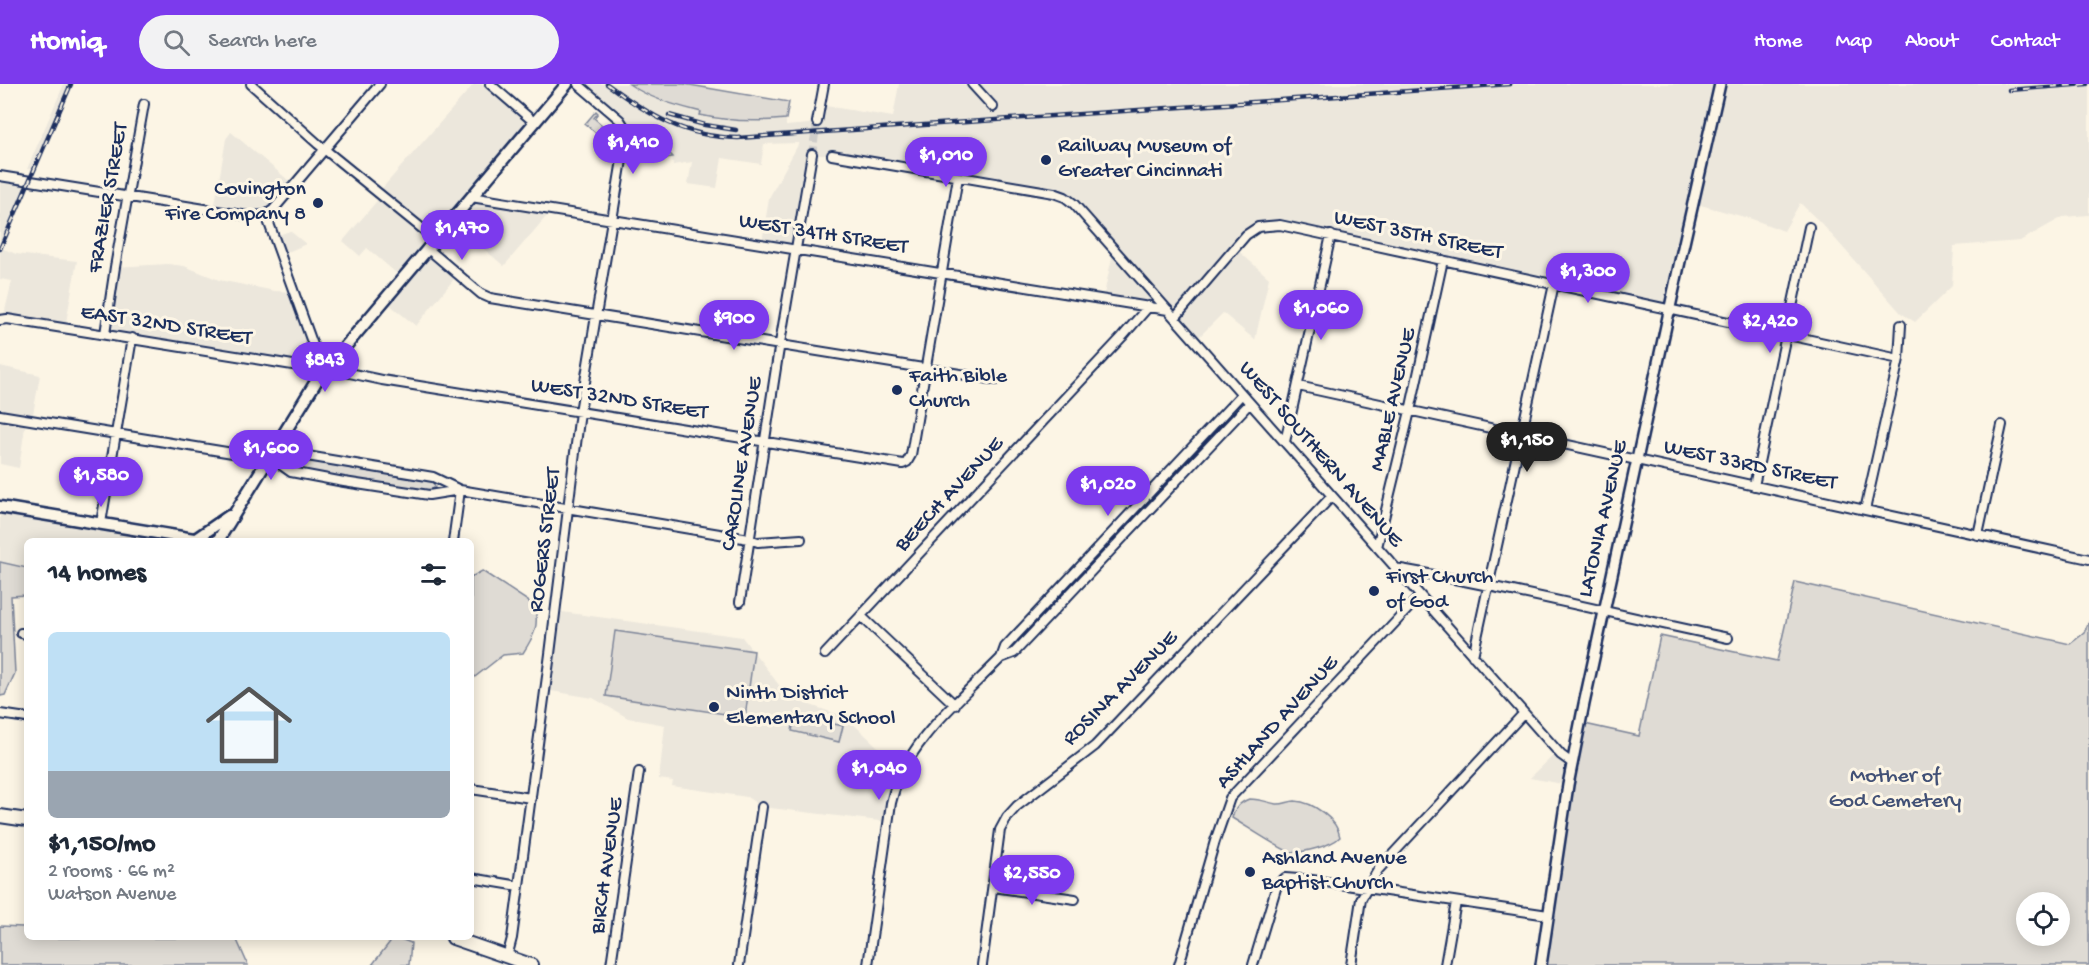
<!DOCTYPE html>
<html lang="en">
<head>
<meta charset="utf-8">
<style>
  body { margin:0; font-family:"Gochi Hand",sans-serif; background:#f2f2f3; color:#1f2937; height:100vh; display:flex; flex-direction:column; font-size:22px; white-space:nowrap }
  * { box-sizing:border-box; margin:0 }
  p { font-size:20px; color:#747a83 }
  .icon { flex:none; width:33px; height:33px; fill:none; stroke:currentColor; stroke-width:2; stroke-linecap:round; stroke-linejoin:round }
  .map { position:relative; flex:1; overflow:hidden }
  .drawer { position:absolute; left:24px; top:454px; width:450px; height:402px; display:flex; flex-direction:column; background:#fff; border-radius:9px; box-shadow:0 3px 15px #0003 }
  .drawer>* { flex:none }
  .fabs { position:absolute; left:2016px; top:808px; display:grid; gap:12px }
  .fabs a { display:grid; place-items:center; width:54px; height:54px; border-radius:50%; background:#fff; box-shadow:0 3px 15px #0003; font-size:30px }
  .price { position:absolute; translate:-50% -51px; padding:0 14px; border-radius:21px; background:#7c3aed; color:#fff; font-size:20px; line-height:39px; filter:drop-shadow(0 2px 3px #0008) }
  .price::after { content:''; position:absolute; left:50%; top:36px; width:18px; height:14px; margin-left:-9px; background:inherit; clip-path:polygon(0 0,100% 0,50% 100%) }
  .price.active { background:#222; color:#fff }
  ul { padding:0; list-style:none }
  li { display:grid; align-content:center; gap:12px; height:318px; padding:0 24px }
  li+li { border-top:2px solid #e0e1e3 }
  li span { display:grid; place-items:center; height:186px; border-radius:9px; color:#555 }
  li>.icon { margin-inline-start:auto }
  span .icon { width:108px; height:108px; fill:#fffc; stroke-width:1 }
  li b { font-size:26px }
  h2 { display:flex; justify-content:space-between; align-items:center; height:72px; padding:0 24px; font-size:26px }
  header { display:flex; align-items:center; gap:36px; box-sizing:border-box; height:84px; padding:0 30px; background:#7c3aed; color:#fff }
  header strong { font-size:28px }
  nav { display:flex; gap:33px; margin-inline-start:auto; font-size:21px }
  .search { width:420px; height:54px; background:#f2f2f3; display:flex; align-items:center; gap:15px; box-sizing:border-box; padding:0 21px; border-radius:33px; color:#747a83; font-size:22px }
  .map>svg:first-child { display:block }
</style>
</head>
<body>
<header>
<strong>Homiq</strong>
<div class="search"><svg class="icon" aria-label="search" viewBox="0 0 24 24"><circle cx="10" cy="10" r="6"/><path d="M15 15l6 6"/></svg>Search here</div>
<nav><a>Home</a><a>Map</a><a>About</a><a>Contact</a></nav>
</header>
<div class="map">
<svg width="2089" height="881" viewBox="0 0 2089 881">
  <rect width="100%" height="100%" fill="#fcf5e5"/>
  <filter id="ink" filterUnits="userSpaceOnUse"><feTurbulence type="fractalNoise" baseFrequency=".0167" numOctaves="2"/><feDisplacementMap in="SourceGraphic" scale="12" xChannelSelector="R" yChannelSelector="G"/><feConvolveMatrix kernelMatrix="1 2 1 2 8 2 1 2 1" color-interpolation-filters="sRGB"/></filter>
  <g filter="url(#ink)">
    <path fill="#ece7dc" d="M 64,0 L 73,0 L 36,86 L 27,85 Z
      M 474,0 L 490,0 L 534,38 L 472,113 L 551,127 L 504,182 L 451,137 L 428,164 L 458,190 L 416,242 L 384,216 L 402,194 L 367,164 L 360,172 L 343,157 L 381,112 L 378,109 Z
      M 585,0 L 629,0 L 641,9 L 666,19 L 701,28 L 701,31 L 720,36 L 753,38 L 786,35 L 786,42 L 809,40 L 820,21 L 893,33 L 899,0 L 2089,0 L 2089,131 L 2063,133 L 2020,157 L 1954,162 L 1952,202 L 1915,238 L 1901,229 L 1822,140 L 1800,119 L 1784,147 L 1752,135 L 1693,119 L 1670,225 L 1286,142 L 1258,143 L 1235,164 L 1269,194 L 1255,256 L 1223,229 L 1195,257 L 1168,226 L 1103,215 L 1114,164 L 1065,113 L 832,71 L 812,71 L 796,165 L 762,159 L 769,114 L 799,59 L 764,60 L 761,80 L 722,74 L 717,104 L 688,100 L 692,78 L 673,81 L 672,70 L 664,66 L 639,59 L 631,64 L 629,41 L 624,34 Z
      M 231,48 L 294,101 L 266,131 L 214,126 L 226,55 Z
      M 0,92 L 30,96 L 1,164 L 16,170 L 77,177 L 65,244 L 3,235 L 12,197 L 0,195 Z
      M 290,147 L 306,160 L 281,171 L 275,152 Z
      M 168,180 L 184,182 L 219,196 L 275,207 L 294,208 L 326,284 L 105,250 L 115,183 Z
      M 0,282 L 40,291 L 32,336 L 26,336 L 19,384 L 0,380 Z
      M 0,423 L 212,457 L 27,458 L 27,484 L 0,478 Z
      M 555,527 L 742,553 L 789,614 L 846,633 L 895,679 L 901,689 L 888,738 L 762,723 L 747,713 L 672,702 L 673,697 L 659,695 L 665,641 L 628,634 L 593,614 L 545,606 Z
      M 1558,667 L 1572,679 L 1568,701 L 1530,694 Z"/>
    <path fill="#dfdbd4" stroke="#7d8599" stroke-width="1.5" fill-rule="evenodd" d="M 629,0 L 684,0 L 789,18 L 786,35 C 757,38 730,38 700,31 L 701,28 C 675,21 650,15 629,0 Z
      M 596,27 L 598,29 L 594,34 L 610,48 L 615,43 L 619,46 L 616,58 L 613,57 L 609,60 L 585,40 Z
      M 639,59 C 649,63 666,64 673,73 L 630,79 L 631,64 Z
      M 293,374 L 432,396 L 435,403 L 428,408 L 295,385 L 289,381 Z
      M 0,478 L 27,484 L 27,511 L 11,512 L 15,589 L 5,611 L 0,612 Z
      M 482,487 L 534,521 C 540,541 534,552 523,569 L 503,571 L 471,596 L 471,493 Z
      M 1795,498 L 2070,560 L 2084,549 L 2089,537 L 2089,881 L 1541,881 L 1580,639 L 1639,652 L 1660,552 L 1777,577 ZM 2026,819 L 2060,819 L 2060,852 L 2026,852 Z
      M 615,547 L 754,567 L 745,633 L 606,612 Z
      M 795,631 L 843,642 L 839,658 L 792,647 Z
      M 1249,715 C 1261,715 1266,718 1276,720 C 1283,721 1289,717 1295,717 C 1313,718 1337,735 1340,753 C 1331,762 1303,769 1290,768 C 1283,767 1241,739 1232,734 C 1235,724 1239,719 1249,715 Z
      M 0,842 L 23,843 L 27,842 L 27,854 L 236,854 L 248,881 L 0,881 Z
      M 393,854 L 398,854 L 411,859 L 409,881 L 372,881 Z"/>
    <g fill="none" stroke-linecap="round" stroke-linejoin="round">
      <path stroke="#cfcdca" stroke-width="8" stroke-dasharray="8 4" stroke-linecap="butt" d="M 812,70 L 817,38"/>
      <defs>
        <path id="minor" d="M 251,0 L 318,60 L 435,155
          M 490,0 L 534,38
          M 972,0 L 993,23
          M 817,38 L 824,0
          M 832,71 L 1054,109 L 1065,113 L 1074,120 L 1524,629 L 1561,671 L 1572,679
          M 0,92 L 248,132 L 266,131
          M 471,113 L 1168,226
          M 266,131 L 273,126 L 380,0
          M 266,131 L 317,272 L 326,284
          M 427,164 L 481,210 L 490,214 L 997,296
          M 1175,234 L 1246,151 L 1258,143 L 1280,141 L 1899,275
          M 0,236 L 7,235 L 305,283 L 326,284 L 382,296 L 903,380 L 907,378 L 911,371 L 958,93
          M 105,250 L 115,183 L 144,20
          M 1298,302 L 2089,475
          M 0,331 L 257,373 L 295,370 L 433,393 L 460,406 L 749,455 L 758,458 L 801,455
          M 1285,358 L 1331,151
          M 270,373 L 291,388 L 344,398 L 429,411 L 460,406
          M 1754,402 L 1809,143
          M 1865,426 L 1899,275 L 1901,241
          M 101,439 L 132,254
          M 1978,451 L 2002,341
          M 453,458 L 460,406
          M 1377,463 L 1410,327 L 1443,176
          M 1395,484 C 1507,503 1617,531 1728,554
          M 740,518 L 778,271 L 812,70
          M 861,532 L 955,621
          M 21,549 L 27,550
          M 825,570 L 1122,253 L 1149,222
          M 1473,572 L 1554,200
          M 1001,574 L 1014,569 L 1250,319
          M 0,630 L 27,634
          M 471,705 L 531,714
          M 471,794 L 519,802
          M 993,803 L 1075,815
          M 507,873 L 512,854 L 550,570 L 580,328 L 626,52 L 625,44 L 620,36 L 578,0
          M 611,881 L 639,688
          M 739,881 L 762,723
          M 868,881 L 891,719 C 904,659 960,616 1001,574 L 1005,563 L 1242,310
          M 982,881 L 1000,746 L 1007,733 L 1017,722 L 1095,662 L 1332,412
          M 1179,881 L 1215,757 L 1230,714 L 1420,512
          M 1253,881 L 1277,801 L 1285,794 L 1312,796 L 1548,831
          M 1351,881 L 1361,815 L 1378,786 L 1524,629
          M 1445,881 L 1456,818"/>
        <path id="tertiary" d="M 1541,881 L 1568,701 L 1584,620 L 1682,168 L 1720,0"/>
        <path id="secondary" d="M 0,423 L 212,458
          M 197,454 L 229,432
          M 217,458 L 317,296 L 567,0"/>
        <path id="primary" d="M 0,732 L 27,736
          M 453,854 L 531,881"/>
      </defs>
      <use href="#minor" stroke="#1b2f5e" stroke-width="12"/>
      <use href="#tertiary" stroke="#1b2f5e" stroke-width="14"/>
      <use href="#secondary" stroke="#1b2f5e" stroke-width="15"/>
      <use href="#primary" stroke="#1b2f5e" stroke-width="16"/>
      <use href="#minor" stroke="#fcf5e5" stroke-width="8"/>
      <use href="#tertiary" stroke="#fcf5e5" stroke-width="9"/>
      <use href="#secondary" stroke="#fcf5e5" stroke-width="10"/>
      <use href="#primary" stroke="#fcf5e5" stroke-width="12"/>
      <defs>
        <path id="rail" d="M 607,0 C 649,31 683,53 738,54 L 1510,0
          M 2009,6 L 2087,0
          M 669,31 L 705,41 L 736,46
          M 0,165 L 71,0"/>
      </defs>
      <use href="#rail" stroke="#1b2f5e" stroke-width="4.5"/>
      <use href="#rail" stroke="#fcf5e5" stroke-width="2" stroke-dasharray="7" stroke-linecap="butt"/>
    </g>
  </g>
  <g fill="#1b2f5e" stroke="#fcf5e5" stroke-width="2">
    <circle cx="1046" cy="76" r="6"/>
    <circle cx="318" cy="119" r="6"/>
    <circle cx="897" cy="306" r="6"/>
    <circle cx="1374" cy="507" r="6"/>
    <circle cx="714" cy="623" r="6"/>
    <circle cx="1250" cy="788" r="6"/>
  </g>
  <g text-anchor="middle" dominant-baseline="central" stroke-width="6" stroke-linejoin="round" paint-order="stroke">
    <g font-size="22" fill="#1b2f5e" stroke="#fcf5e5" text-anchor="start">
      <text x="1058" y="63">Railway Museum of<tspan x="1058" dy="25">Greater Cincinnati</tspan></text>
      <text x="306" y="106" text-anchor="end">Covington<tspan x="306" dy="25">Fire Company 8</tspan></text>
      <text x="909" y="293">Faith Bible<tspan x="909" dy="25">Church</tspan></text>
      <text x="1386" y="494">First Church<tspan x="1386" dy="25">of God</tspan></text>
      <text x="726" y="610">Ninth District<tspan x="726" dy="25">Elementary School</tspan></text>
      <text x="1262" y="775">Ashland Avenue<tspan x="1262" dy="25">Baptist Church</tspan></text>
    </g>
    <g font-size="22" fill="#1b2f5e" stroke="#fcf5e5">
      <text transform="translate(109 114) rotate(-80)">FRAZIER STREET</text>
      <text transform="translate(823 151) rotate(9)">WEST 34TH STREET</text>
      <text transform="translate(1418 152) rotate(12)">WEST 35TH STREET</text>
      <text transform="translate(166 242) rotate(9)">EAST 32ND STREET</text>
      <text transform="translate(619 316) rotate(9)">WEST 32ND STREET</text>
      <text transform="translate(1394 316) rotate(-77)">MABLE AVENUE</text>
      <text transform="translate(1320 371) rotate(49)">WEST SOUTHERN AVENUE</text>
      <text transform="translate(743 380) rotate(-81)">CAROLINE AVENUE</text>
      <text transform="translate(1750 382) rotate(12)">WEST 33RD STREET</text>
      <text transform="translate(950 411) rotate(-47)">BEECH AVENUE</text>
      <text transform="translate(1604 435) rotate(-77)">LATONIA AVENUE</text>
      <text transform="translate(546 456) rotate(-83)">ROGERS STREET</text>
      <text transform="translate(1121 605) rotate(-45)">ROSINA AVENUE</text>
      <text transform="translate(1278 639) rotate(-48)">ASHLAND AVENUE</text>
      <text transform="translate(608 782) rotate(-82)">BIRCH AVENUE</text>
    </g>
    <g font-size="22" fill="#425176" stroke="#fcf5e5">
      <text x="1895" y="693">Mother of<tspan x="1895" dy="25">God Cemetery</tspan></text>
    </g>
  </g>
</svg>
<div class="fabs">
<a><svg class="icon" aria-label="locate" viewBox="0 0 24 24"><circle cx="12" cy="12" r="6"/><path d="M12 2v4M12 18v4M2 12h4M18 12h4"/></svg></a>
</div>
<b class="price" style="left:633px;top:91px">$1,410</b>
<b class="price" style="left:946px;top:104px">$1,010</b>
<b class="price" style="left:462px;top:177px">$1,470</b>
<b class="price" style="left:1588px;top:220px">$1,300</b>
<b class="price" style="left:1321px;top:257px">$1,060</b>
<b class="price" style="left:734px;top:267px">$900</b>
<b class="price" style="left:1770px;top:270px">$2,420</b>
<b class="price" style="left:325px;top:309px">$843</b>
<b class="price active" style="left:1527px;top:389px">$1,150</b>
<b class="price" style="left:271px;top:397px">$1,600</b>
<b class="price" style="left:101px;top:424px">$1,580</b>
<b class="price" style="left:1108px;top:433px">$1,020</b>
<b class="price" style="left:879px;top:717px">$1,040</b>
<b class="price" style="left:1032px;top:822px">$2,550</b>
<section class="drawer">
<h2>14 homes<svg class="icon" aria-label="filters" viewBox="0 0 24 24"><path d="M4 7h16M4 17h16"/><circle cx="9" cy="7" r="2"/><circle cx="15" cy="17" r="2"/></svg></h2>
<ul>
<li><span style="background:linear-gradient(#bfe0f5 75%,#9aa5b1 0)"><svg class="icon" aria-label="home" viewBox="0 0 24 24"><path d="M3 11l9-7 9 7M6 9v11h12V9"/></svg></span><div><b>$1,150/mo</b><p>2 rooms · 66 m²</p><p>Watson Avenue</p></div></li>
</ul>
</section>
</div>
</body>
</html>
